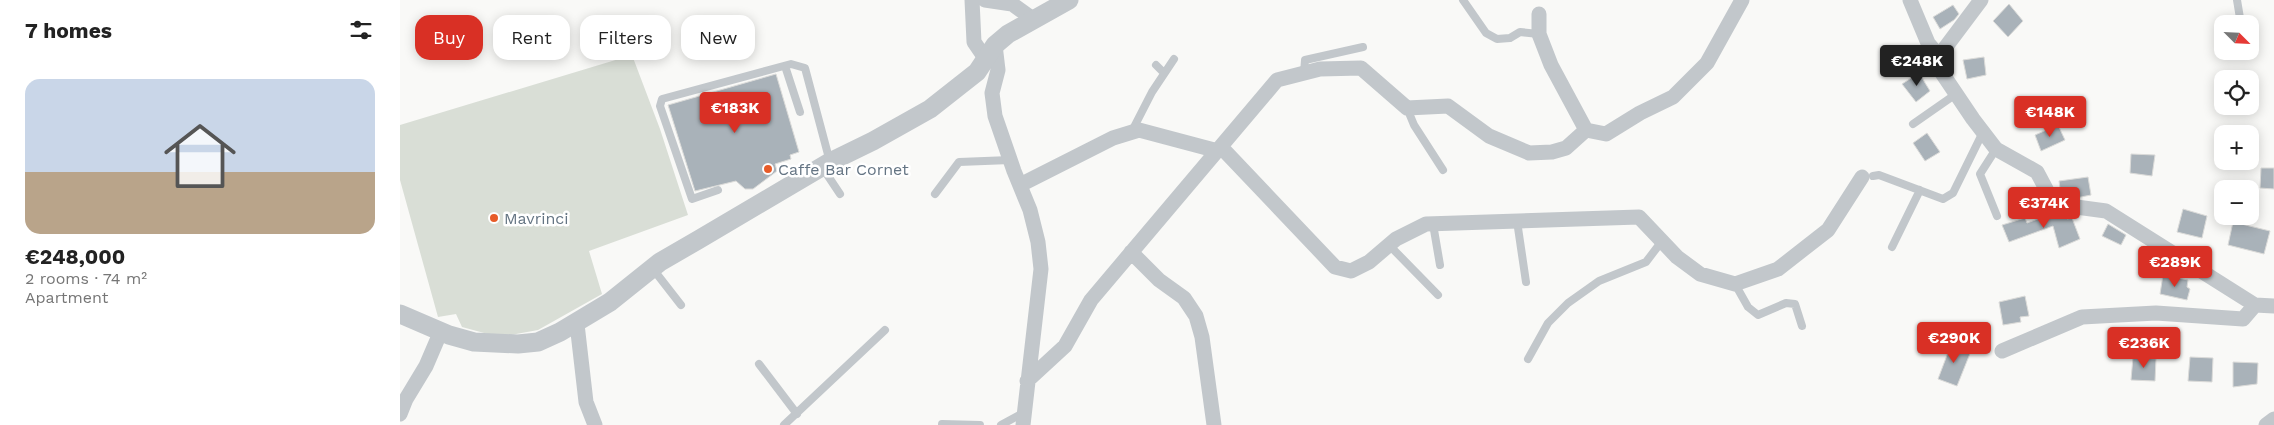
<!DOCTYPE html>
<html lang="en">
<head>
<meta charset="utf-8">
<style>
  body { margin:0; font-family:"Work Sans",sans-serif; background:#f6f6f6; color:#222; height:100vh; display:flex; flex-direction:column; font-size:19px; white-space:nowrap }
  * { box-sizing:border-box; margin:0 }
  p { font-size:16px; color:#767676 }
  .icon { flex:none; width:28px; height:28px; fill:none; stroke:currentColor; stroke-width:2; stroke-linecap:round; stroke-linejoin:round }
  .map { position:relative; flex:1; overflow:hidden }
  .details { display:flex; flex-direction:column; background:#fff; width:400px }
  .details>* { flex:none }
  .guide { position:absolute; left:15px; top:15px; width:475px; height:45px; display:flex; gap:10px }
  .needle { width:32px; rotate:114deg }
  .controls { position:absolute; left:1814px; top:15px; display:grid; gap:10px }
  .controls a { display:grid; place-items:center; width:45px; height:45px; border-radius:10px; background:#fff; box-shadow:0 2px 12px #0003; font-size:25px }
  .price { position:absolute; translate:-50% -42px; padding:0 11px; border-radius:5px; background:#d93025; color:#fff; font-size:16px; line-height:32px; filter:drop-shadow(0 1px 2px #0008) }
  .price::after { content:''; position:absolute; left:50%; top:30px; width:15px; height:11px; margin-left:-8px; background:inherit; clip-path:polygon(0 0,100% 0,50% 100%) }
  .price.current { background:#222; color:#fff }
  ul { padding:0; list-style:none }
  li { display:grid; align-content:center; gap:10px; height:265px; padding:0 25px }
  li+li { border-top:1px solid #e0e0e0 }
  li span { display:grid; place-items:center; height:155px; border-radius:15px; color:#555 }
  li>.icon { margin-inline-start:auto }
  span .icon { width:90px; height:90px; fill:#fffc; stroke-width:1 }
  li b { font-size:21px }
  h2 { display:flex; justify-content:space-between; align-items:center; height:60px; padding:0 25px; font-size:21px }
  .tag { padding:0 18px; border-radius:15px; background:#fff; box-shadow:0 2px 12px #0003; font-size:18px; line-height:45px }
  .tag.current { background:#d93025; color:#fff }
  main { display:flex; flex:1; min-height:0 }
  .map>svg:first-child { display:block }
</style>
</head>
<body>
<main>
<section class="details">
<h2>7 homes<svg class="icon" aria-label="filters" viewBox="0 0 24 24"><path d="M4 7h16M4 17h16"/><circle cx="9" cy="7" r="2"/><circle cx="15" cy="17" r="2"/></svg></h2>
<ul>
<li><span style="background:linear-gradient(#c9d6e8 60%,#b9a48a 0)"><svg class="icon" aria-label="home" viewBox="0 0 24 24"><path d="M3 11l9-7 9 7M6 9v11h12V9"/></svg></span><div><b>€248,000</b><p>2 rooms · 74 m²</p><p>Apartment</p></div></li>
</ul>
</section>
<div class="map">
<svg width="1874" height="425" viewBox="0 0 1874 425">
  <rect width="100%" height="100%" fill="#f9f9f7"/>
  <path fill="#d9ded6" d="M 232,55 L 260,129 L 288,215 L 189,251 L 202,294 L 138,330 L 99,337 L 62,327 L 56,314 L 38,317 L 0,180 L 0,125 Z"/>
  <path fill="#a9b2b9" stroke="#dbdbd9" d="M 1609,4 L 1623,21 L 1608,37 L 1593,21 Z
    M 1553,5 L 1559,14 L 1554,20 L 1540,29 L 1533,17 Z
    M 1584,57 L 1586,75 L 1567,79 L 1563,60 Z
    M 1519,73 L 1530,91 L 1516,102 L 1502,84 Z
    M 376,74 L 399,152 L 390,155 L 391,159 L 375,164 L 377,171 L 353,189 L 345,189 L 336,181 L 295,191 L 268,105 Z
    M 1658,125 L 1665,140 L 1641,151 L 1635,135 Z
    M 1527,133 L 1540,152 L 1525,161 L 1513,143 Z
    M 1731,154 L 1755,155 L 1752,176 L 1730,173 Z
    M 1861,168 L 1874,168 L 1874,189 L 1860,188 Z
    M 1688,177 L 1691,195 L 1676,198 L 1661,196 L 1659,181 Z
    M 1783,209 L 1807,216 L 1802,238 L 1777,232 Z
    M 1654,213 L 1665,215 L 1667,219 L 1672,218 L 1680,239 L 1659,248 L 1653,226 L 1609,242 L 1602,225 L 1625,218 L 1627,223 Z
    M 1833,222 L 1870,231 L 1864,254 L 1828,245 Z
    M 1708,224 L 1726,235 L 1721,245 L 1702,236 Z
    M 1763,275 L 1788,280 L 1787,287 L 1790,289 L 1787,300 L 1760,294 Z
    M 1625,296 L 1629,316 L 1620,317 L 1621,322 L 1603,325 L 1599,302 Z
    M 1552,342 L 1571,351 L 1557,386 L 1538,379 Z
    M 1733,357 L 1756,359 L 1755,381 L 1731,380 Z
    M 1790,357 L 1813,358 L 1812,382 L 1788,381 Z
    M 1833,362 L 1858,363 L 1857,384 L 1833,387 Z"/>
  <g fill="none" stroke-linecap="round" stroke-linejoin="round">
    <path stroke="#c2c7cb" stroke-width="8" d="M 1063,0 L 1086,33 L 1097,39 L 1110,38 L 1120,32 L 1139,34
      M 1837,0 L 1841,24
      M 756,65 L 764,73
      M 385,66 L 400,112
      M 904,73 L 905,60 L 963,47
      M 1007,108 L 1014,125 L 1043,170
      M 1513,124 L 1556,94
      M 732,131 L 752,92 L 774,59
      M 1596,149 L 1580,174 L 1597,216
      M 422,167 L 440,194
      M 1473,176 L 1479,175 L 1543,199 L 1553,193 L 1583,132
      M 318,190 L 292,199 L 260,106 L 262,99 L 391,64 L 405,68 L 430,162
      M 535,194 L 559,162 L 610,160
      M 1117,221 L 1126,282
      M 1033,224 L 1040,265
      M 989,245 L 1038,295
      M 1492,247 L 1520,190
      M 253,269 L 281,305
      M 1335,284 L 1348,307 L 1358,315 L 1386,303 L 1395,304 L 1402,326
      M 1128,359 L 1148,323 L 1168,303 L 1199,281 L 1246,262 L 1262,241
      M 359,364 L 397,414
      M 542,424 L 580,425
      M 384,425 L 485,330
      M 601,425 L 623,413"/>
    <path stroke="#c2c7cb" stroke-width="15" d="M 572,0 L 574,42 L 585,58
      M 585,0 L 612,4 L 633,19
      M 1510,0 L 1528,43 L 1539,56
      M 1581,0 L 1539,56 L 1542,73 L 1573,119 L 1596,149 L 1637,172 L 1654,204 L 1706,211 L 1855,305 L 1874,306
      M 1139,14 L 1139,34 L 1151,65 L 1186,130 L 1206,134 L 1240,113 L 1273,97 L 1307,63 L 1342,0
      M 595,45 L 598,70 L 592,93 L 595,116 L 614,171 L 630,210 L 638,242 L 641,269 L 623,425
      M 821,147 L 935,267 L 951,271 L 969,262 L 996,239 L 1026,224 L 1239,217 L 1277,257 L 1300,274 L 1335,284 L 1378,269 L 1428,230 L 1462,177
      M 620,185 L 713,138 L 739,130 L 818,151
      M 731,252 L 759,280 L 784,298 L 796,316 L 802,337 L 814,425
      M 177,324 L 186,402 L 195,425
      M 1602,351 L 1682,317 L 1756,313 L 1843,319 L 1855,305
      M 627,381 L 665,346 L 691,300 L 877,80 L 920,69 L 961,68 L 1007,108 L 1048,106 L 1089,136 L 1129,153 L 1152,152 L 1166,148 L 1186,130
      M 0,414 L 6,399 L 26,366 L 41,331
      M 1866,425 L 1874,419"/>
    <path stroke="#c2c7cb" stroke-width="19" d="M 0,314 L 49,335 L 74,342 L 118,344 L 138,342 L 160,332 L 210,302 L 260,262 L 298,240 L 430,162 L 473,141 L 530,109 L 577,72 L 595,45 L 608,34 L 669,0"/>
  </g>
  <g fill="#e75b29" stroke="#fff" stroke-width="2">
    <circle cx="368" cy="169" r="5"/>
    <circle cx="94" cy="218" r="5"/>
  </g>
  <g text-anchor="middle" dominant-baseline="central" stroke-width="5" stroke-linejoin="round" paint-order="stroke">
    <g font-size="16" fill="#647483" stroke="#fff" text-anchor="start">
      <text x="378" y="169">Caffe Bar Cornet</text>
      <text x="104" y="218">Mavrinci</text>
    </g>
  </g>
</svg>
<div class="controls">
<a><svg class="needle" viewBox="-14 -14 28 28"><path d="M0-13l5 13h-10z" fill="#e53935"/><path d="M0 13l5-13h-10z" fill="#767676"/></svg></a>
<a><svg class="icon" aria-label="locate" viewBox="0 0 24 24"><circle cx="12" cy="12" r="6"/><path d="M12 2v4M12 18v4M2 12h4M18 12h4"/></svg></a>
<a>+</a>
<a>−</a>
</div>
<b class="price current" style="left:1517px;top:87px">€248K</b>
<b class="price" style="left:335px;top:134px">€183K</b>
<b class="price" style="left:1650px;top:138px">€148K</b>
<b class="price" style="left:1644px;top:229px">€374K</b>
<b class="price" style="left:1775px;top:288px">€289K</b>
<b class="price" style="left:1554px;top:364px">€290K</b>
<b class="price" style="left:1744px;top:369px">€236K</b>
<div class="guide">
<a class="tag current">Buy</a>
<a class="tag">Rent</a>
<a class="tag">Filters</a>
<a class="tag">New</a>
</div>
</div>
</main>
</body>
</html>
